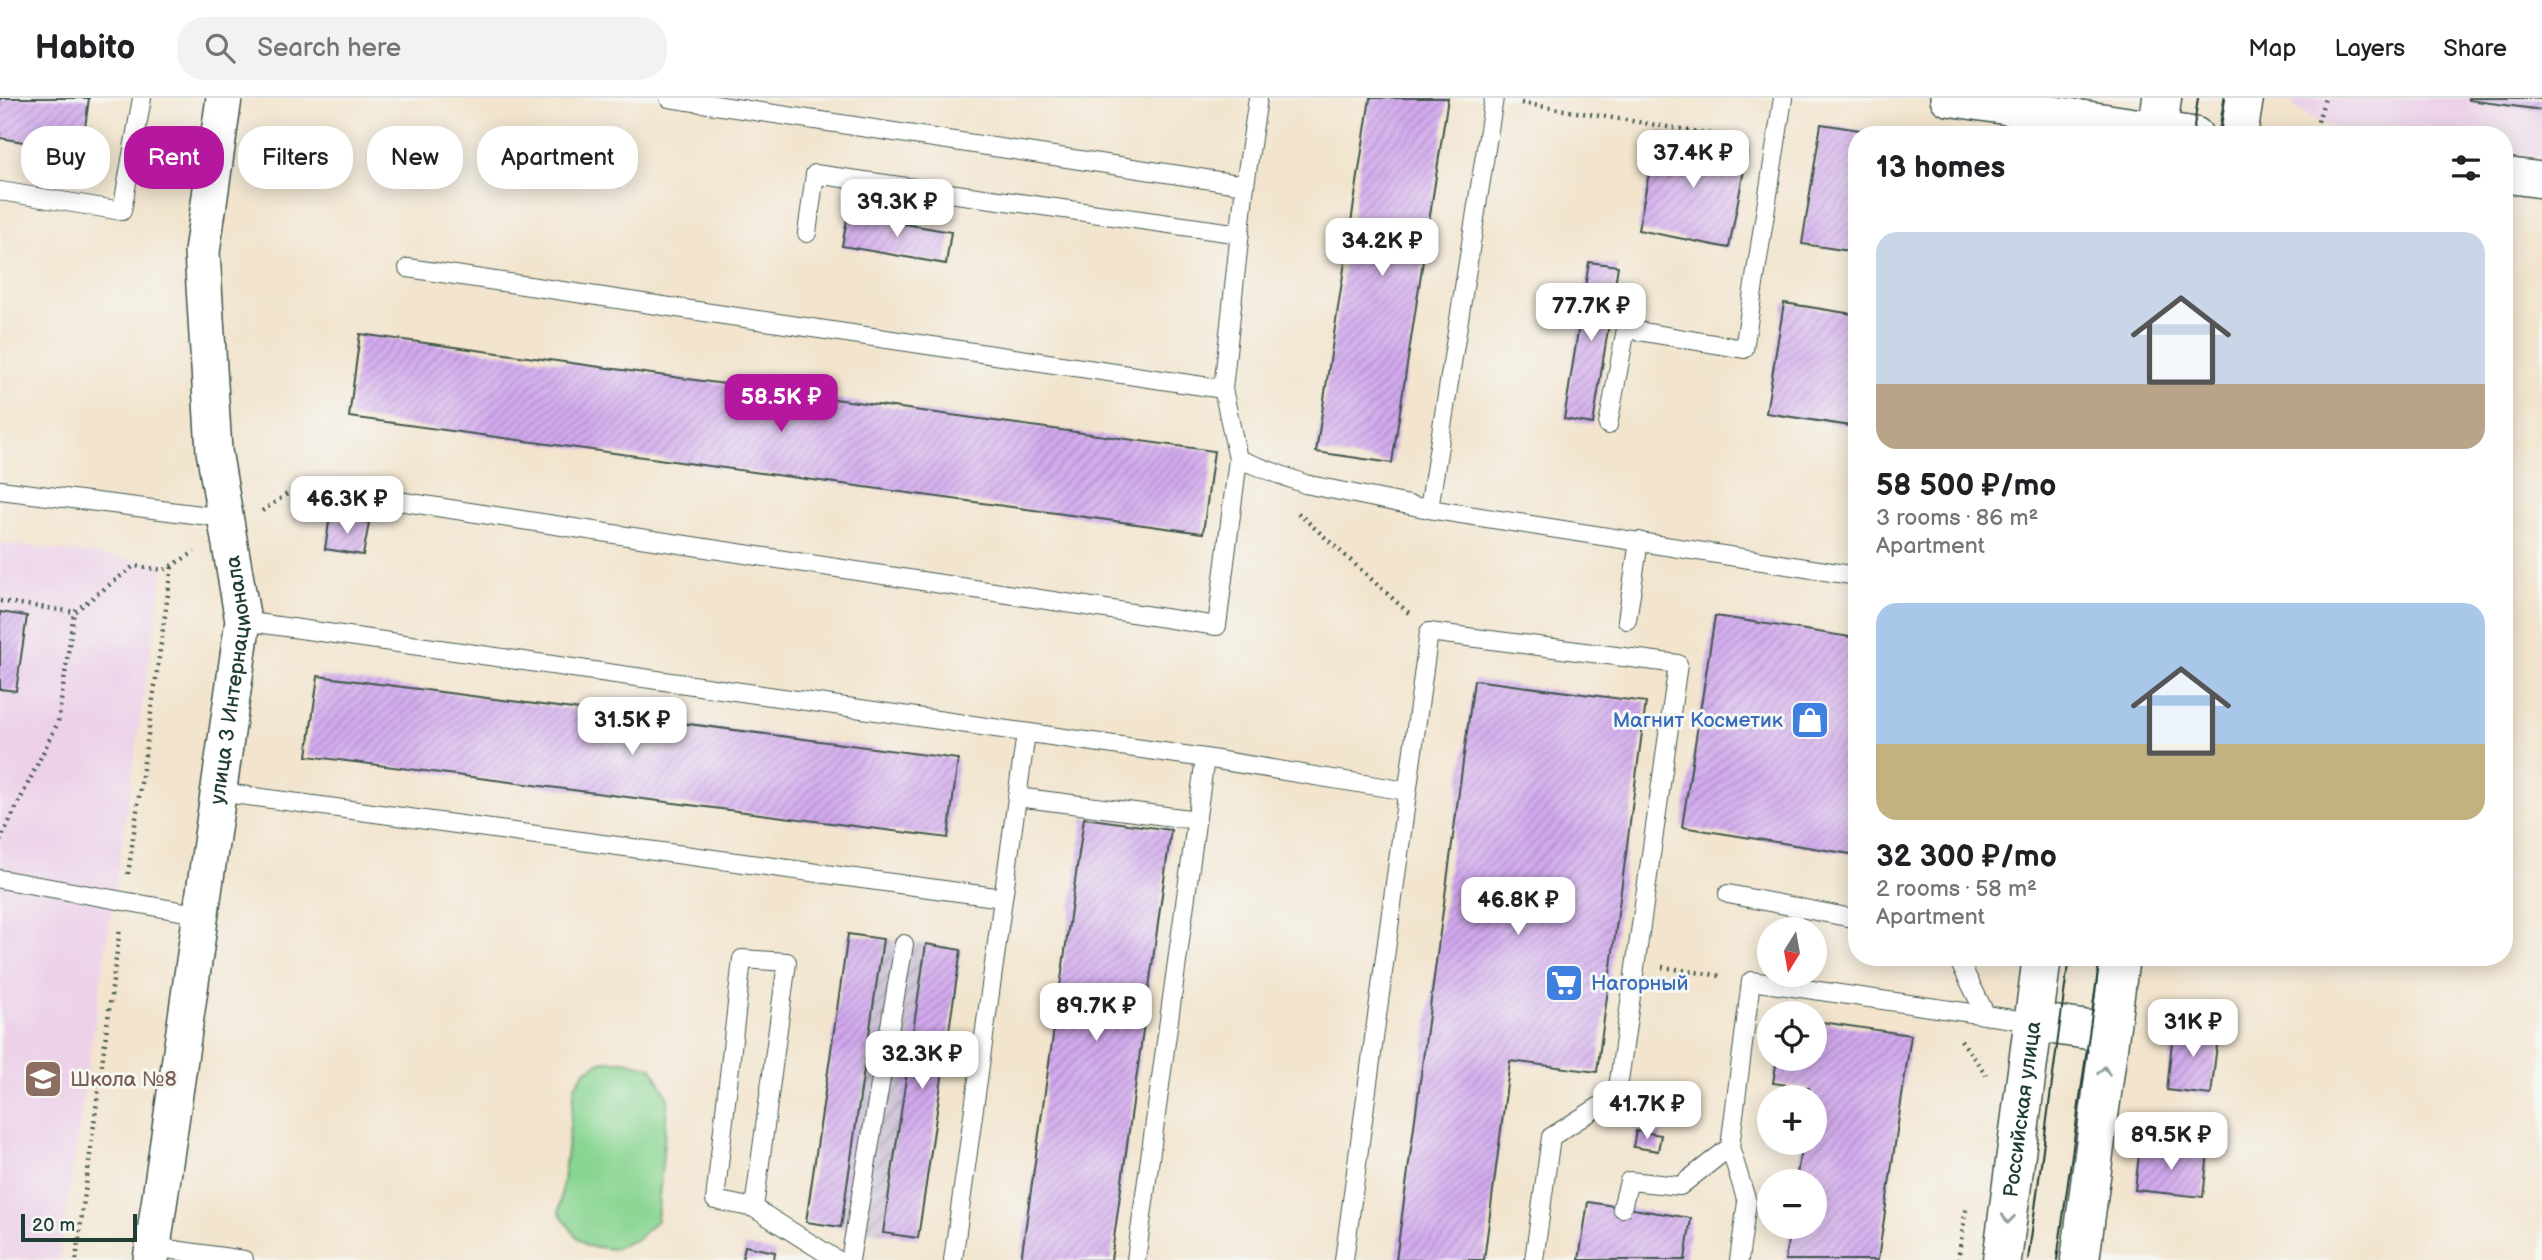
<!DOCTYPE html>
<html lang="en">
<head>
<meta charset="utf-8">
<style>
  body { margin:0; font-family:"Balsamiq Sans",sans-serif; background:#f2f2f2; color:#202124; height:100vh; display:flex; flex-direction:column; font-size:26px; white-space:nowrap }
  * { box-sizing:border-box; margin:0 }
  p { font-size:23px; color:#757577 }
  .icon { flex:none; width:38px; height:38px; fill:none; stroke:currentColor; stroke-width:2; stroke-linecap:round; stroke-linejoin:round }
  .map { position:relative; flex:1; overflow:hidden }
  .sheet { position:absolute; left:1848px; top:28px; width:665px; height:840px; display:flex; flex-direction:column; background:#fff; border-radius:28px; box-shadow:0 4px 18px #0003 }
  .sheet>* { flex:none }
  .top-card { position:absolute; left:21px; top:28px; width:665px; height:63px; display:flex; gap:14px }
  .needle { width:46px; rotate:191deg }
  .controls { position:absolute; left:1757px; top:819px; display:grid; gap:14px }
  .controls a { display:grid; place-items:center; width:70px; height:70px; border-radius:50%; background:#fff; box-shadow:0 4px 18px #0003; font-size:35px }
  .scale { position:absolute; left:21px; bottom:18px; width:116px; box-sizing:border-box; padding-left:7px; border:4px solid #1f3d34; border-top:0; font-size:19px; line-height:24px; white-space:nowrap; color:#1f3d34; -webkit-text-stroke:5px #f6f6f2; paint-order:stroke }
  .price { position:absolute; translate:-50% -60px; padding:0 16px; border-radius:14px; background:#fff; color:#222; font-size:23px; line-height:46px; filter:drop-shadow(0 2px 4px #0008) }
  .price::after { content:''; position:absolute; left:50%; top:42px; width:21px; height:16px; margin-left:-10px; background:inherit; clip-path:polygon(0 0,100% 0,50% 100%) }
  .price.active { background:#b5179e; color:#fff }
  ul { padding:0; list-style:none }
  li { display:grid; align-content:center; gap:14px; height:371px; padding:0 28px }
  li span { display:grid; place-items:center; height:217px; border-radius:21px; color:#555 }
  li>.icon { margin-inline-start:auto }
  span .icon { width:126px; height:126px; fill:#fffc; stroke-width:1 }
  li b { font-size:30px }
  h2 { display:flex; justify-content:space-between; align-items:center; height:84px; padding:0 28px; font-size:30px }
  .chip { padding:0 24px; border-radius:28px; background:#fff; box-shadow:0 4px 18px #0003; font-size:24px; line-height:63px }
  .chip.active { background:#b5179e; color:#fff }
  header { display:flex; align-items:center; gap:42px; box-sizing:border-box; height:98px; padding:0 35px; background:#fff; border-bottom:2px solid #e0e0e0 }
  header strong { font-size:33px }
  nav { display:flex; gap:38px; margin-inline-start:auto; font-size:24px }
  .search { width:490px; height:63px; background:#f2f2f2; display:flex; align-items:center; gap:18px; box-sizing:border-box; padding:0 24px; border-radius:28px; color:#757577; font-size:26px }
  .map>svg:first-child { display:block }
</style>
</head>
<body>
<header>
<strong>Habito</strong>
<div class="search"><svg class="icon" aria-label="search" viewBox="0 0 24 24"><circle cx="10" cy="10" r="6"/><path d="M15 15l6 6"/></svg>Search here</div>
<nav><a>Map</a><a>Layers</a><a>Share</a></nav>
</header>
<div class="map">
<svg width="2542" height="1162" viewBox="0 0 2542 1162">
  <defs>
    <pattern id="industrial-furrows" width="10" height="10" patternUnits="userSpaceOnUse" patternTransform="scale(1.75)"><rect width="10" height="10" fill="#cbbfd4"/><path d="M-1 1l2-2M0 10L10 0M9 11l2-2" fill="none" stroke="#a49cad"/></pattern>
    <pattern id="building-hatch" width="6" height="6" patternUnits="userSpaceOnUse" patternTransform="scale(1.75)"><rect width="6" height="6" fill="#d2a9ee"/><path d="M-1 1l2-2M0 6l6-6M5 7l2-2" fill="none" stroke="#aa8bc2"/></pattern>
  </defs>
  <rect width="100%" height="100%" fill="#f6f6f2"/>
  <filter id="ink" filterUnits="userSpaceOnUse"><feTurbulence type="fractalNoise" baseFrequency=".0143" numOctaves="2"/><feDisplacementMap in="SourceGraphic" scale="14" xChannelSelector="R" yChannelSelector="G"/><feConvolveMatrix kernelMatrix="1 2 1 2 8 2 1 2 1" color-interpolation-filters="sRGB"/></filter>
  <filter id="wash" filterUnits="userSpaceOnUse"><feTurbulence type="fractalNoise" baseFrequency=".00686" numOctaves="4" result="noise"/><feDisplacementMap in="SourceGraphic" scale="28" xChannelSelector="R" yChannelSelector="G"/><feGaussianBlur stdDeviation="1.57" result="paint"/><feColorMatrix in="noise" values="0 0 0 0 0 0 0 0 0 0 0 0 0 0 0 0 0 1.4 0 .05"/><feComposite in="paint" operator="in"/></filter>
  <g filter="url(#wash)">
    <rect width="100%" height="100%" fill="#f2e4cd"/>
    <path fill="#ecd1e9" d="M 2292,0 L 2542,0 L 2542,59 L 2504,54 L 2504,37 L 2376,37 L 2336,31 L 2308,18 L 2293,8 Z
      M 0,445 L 164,465 L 59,1162 L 0,1162 Z"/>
    <path fill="url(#industrial-furrows)" d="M 848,836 L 961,852 L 918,1140 L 806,1124 Z"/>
    <path fill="#89d592" stroke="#548963" stroke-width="2" d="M 603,963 L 625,963 L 652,970 L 668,1000 L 657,1122 L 638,1141 L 612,1151 L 587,1148 L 575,1137 L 559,1114 L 575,988 L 586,972 Z"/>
    <g id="blocks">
      <path fill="url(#building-hatch)" d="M 0,0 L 89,0 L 84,37 L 49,31 L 46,48 L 0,40 Z
        M 1370,0 L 1448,0 L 1392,365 L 1316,354 Z
        M 2468,0 L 2542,0 L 2542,12 L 2468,2 Z
        M 1821,26 L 1879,35 L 1857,37 L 1857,154 L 1802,146 Z
        M 1657,34 L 1748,51 L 1729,150 L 1638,132 Z
        M 848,116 L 951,134 L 946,166 L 842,148 Z
        M 1589,164 L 1618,168 L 1593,326 L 1564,321 Z
        M 1855,200 L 1857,329 L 1766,315 L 1784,205 L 1853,216 Z
        M 360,236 L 1214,353 L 1203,435 L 349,319 Z
        M 330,418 L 369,425 L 363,457 L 325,451 Z
        M 0,514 L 27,518 L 16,593 L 0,591 Z
        M 1715,518 L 1857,540 L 1857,757 L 1682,729 Z
        M 318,578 L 958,661 L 948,740 L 307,658 Z
        M 1474,582 L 1646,604 L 1597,974 L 1510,963 L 1484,1162 L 1396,1162 Z
        M 1084,720 L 1171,732 L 1111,1162 L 1021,1162 Z
        M 848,836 L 883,841 L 841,1129 L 806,1124 Z
        M 926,846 L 961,852 L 918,1140 L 883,1135 Z
        M 1815,923 L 1911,937 L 1878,1162 L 1785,1162 L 1790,1129 L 1815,1129 L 1815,1083 L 1796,1083 L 1802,1045 L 1815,1045 L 1815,999 L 1808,999 L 1809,990 L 1773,985 L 1777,961 L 1815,961 Z
        M 2174,924 L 2219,930 L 2211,997 L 2167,992 Z
        M 1636,1033 L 1661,1037 L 1658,1053 L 1633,1049 Z
        M 2140,1048 L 2208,1055 L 2203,1099 L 2135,1092 Z
        M 1588,1104 L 1691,1120 L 1685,1162 L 1579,1162 Z
        M 745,1148 L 775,1154 L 774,1162 L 742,1162 Z"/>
    </g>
  </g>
  <g filter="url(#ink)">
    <use href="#blocks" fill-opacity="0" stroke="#3f564b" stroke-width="2"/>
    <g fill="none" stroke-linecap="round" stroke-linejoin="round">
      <defs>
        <path id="lane" d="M 669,0 L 1245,87
          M 0,93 L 122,113 L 142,0
          M 807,135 L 815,76 L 1240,136
          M 408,170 L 1223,291
          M 1608,327 L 1626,231 L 1744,251 L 1783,0
          M 1238,361 L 1305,386 L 1429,411 L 1857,478
          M 0,392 L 225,420
          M 385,401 L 1217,528 L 1238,361 L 1223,291 L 1245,87 L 1258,0
          M 1429,411 L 1494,0
          M 1627,522 L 1639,443
          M 243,523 L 1205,660 L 1407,693
          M 218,694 L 1003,800
          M 1017,699 L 1197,722
          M 0,781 L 202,817
          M 1728,796 L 1857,821
          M 1957,859 L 1986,917
          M 754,1110 L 787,864 L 742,861 L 715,1102 L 754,1110 L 837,1162
          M 1622,1110 L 1629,1083 L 1680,1088 L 1730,1049
          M 153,1149 L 244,1162
          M 850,1162 L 904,846
          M 953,1162 L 1026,635
          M 1136,1162 L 1205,660
          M 1344,1162 L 1429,534 L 1678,566 L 1617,997 L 1551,1039 L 1534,1162
          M 1739,1162 L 1747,1104 L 1730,1049 L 1751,883 L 2033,924"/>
        <g id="street">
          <path d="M 1948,0 L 2195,37"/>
          <path d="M 2504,77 L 2542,82"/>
          <path id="s1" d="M 151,1162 L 243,523 L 214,353 L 202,154 L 224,0"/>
        </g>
        <g id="secondary">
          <path d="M 2157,37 L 2162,0"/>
          <path d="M 2238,37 L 2244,0"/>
          <path d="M 2033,924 L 2109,935"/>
          <path id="s2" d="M 2002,1162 L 2042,859"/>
          <path d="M 2080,1162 L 2120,859"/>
        </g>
      </defs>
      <use href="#lane" stroke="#3f564b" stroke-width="20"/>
      <use href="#street" stroke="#3f564b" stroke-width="38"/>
      <use href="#secondary" stroke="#3f564b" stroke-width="41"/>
      <path stroke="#3f564b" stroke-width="4.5" stroke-dasharray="2 5" stroke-linecap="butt" d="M 1521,5 L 1748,42
        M 2314,37 L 2325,0
        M 262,413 L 302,386
        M 1298,415 L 1411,517
        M 0,503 L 74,514
        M 0,743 L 58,624 L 74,514 L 134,468 L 164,472 L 195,454
        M 128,776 L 172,468
        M 1662,869 L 1722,878
        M 1961,942 L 1986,977
        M 76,1162 L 120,830
        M 1958,1162 L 1966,1111"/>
      <use href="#lane" stroke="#fff" stroke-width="18"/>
      <use href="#street" stroke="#fff" stroke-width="35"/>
      <use href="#secondary" stroke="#fff" stroke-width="38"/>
      <path stroke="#1f3d34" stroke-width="2" d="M 2193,37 L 2198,0
        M 2220,37 L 2225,0
        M 2028,1162 L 2069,859
        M 2057,1162 L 2100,859"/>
    </g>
    <defs><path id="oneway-chevron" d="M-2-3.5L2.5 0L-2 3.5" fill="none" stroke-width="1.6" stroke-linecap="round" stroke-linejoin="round" transform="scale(1.75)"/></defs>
    <g stroke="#8f9e9a">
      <use href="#oneway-chevron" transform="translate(2104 973) rotate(-83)"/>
      <use href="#oneway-chevron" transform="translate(2008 1121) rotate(97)"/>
    </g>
  </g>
  <defs>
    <symbol id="shop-square" viewBox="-11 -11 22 22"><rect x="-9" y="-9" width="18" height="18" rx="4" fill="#3f7fe0" stroke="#f6f6f2"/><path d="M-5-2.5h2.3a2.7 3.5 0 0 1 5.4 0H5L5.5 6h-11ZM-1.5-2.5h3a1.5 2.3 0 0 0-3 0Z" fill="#fff"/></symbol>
    <symbol id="supermarket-square" viewBox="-11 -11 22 22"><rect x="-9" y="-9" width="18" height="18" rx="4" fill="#3f7fe0" stroke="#f6f6f2"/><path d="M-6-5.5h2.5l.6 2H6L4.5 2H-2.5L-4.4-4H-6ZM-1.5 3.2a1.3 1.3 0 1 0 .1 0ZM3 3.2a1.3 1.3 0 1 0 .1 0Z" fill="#fff"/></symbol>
    <symbol id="school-square" viewBox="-11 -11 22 22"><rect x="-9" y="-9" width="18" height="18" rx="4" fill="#8d6e63" stroke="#f6f6f2"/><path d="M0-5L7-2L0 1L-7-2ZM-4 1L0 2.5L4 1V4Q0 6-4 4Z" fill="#fff"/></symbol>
  </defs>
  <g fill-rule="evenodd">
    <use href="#shop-square" x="1788" y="600" width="44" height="44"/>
    <use href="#supermarket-square" x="1542" y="863" width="44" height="44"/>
    <use href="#school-square" x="21" y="959" width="44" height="44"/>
  </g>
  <g text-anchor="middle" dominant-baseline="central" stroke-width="6" stroke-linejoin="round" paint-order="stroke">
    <g font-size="21" fill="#1f3d34" stroke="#f6f6f2">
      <text stroke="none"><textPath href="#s1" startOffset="586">улица 3 Интернационала</textPath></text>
      <text stroke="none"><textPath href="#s2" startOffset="152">Российская улица</textPath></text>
    </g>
    <g font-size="21" fill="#366cbe" stroke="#f6f6f2" text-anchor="end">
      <text x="1783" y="622">Магнит Косметик</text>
      <text x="1591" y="885" text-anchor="start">Нагорный</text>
    </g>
    <g font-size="21" fill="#785e54" stroke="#f6f6f2" text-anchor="start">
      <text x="70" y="981">Школа №8</text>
    </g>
  </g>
</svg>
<div class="controls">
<a><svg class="needle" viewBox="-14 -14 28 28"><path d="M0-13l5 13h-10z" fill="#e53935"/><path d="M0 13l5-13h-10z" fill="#757577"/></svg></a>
<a><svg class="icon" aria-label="locate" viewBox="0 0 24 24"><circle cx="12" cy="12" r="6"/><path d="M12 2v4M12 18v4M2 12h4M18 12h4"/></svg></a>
<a>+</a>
<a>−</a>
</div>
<div class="scale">20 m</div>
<b class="price" style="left:1693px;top:92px">37.4K ₽</b>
<b class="price" style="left:897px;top:141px">39.3K ₽</b>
<b class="price" style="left:1382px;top:180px">34.2K ₽</b>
<b class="price" style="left:1591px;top:245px">77.7K ₽</b>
<b class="price active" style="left:781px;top:336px">58.5K ₽</b>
<b class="price" style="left:347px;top:438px">46.3K ₽</b>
<b class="price" style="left:632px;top:659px">31.5K ₽</b>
<b class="price" style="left:1518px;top:839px">46.8K ₽</b>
<b class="price" style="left:1096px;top:945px">89.7K ₽</b>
<b class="price" style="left:2193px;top:961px">31K ₽</b>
<b class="price" style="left:922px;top:993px">32.3K ₽</b>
<b class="price" style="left:1647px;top:1043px">41.7K ₽</b>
<b class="price" style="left:2171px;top:1074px">89.5K ₽</b>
<div class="top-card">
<a class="chip">Buy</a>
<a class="chip active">Rent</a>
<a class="chip">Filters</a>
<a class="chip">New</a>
<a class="chip">Apartment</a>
</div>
<section class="sheet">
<h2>13 homes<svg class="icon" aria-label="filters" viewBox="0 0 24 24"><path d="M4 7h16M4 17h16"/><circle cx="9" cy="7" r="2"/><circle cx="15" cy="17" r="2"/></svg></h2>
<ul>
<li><span style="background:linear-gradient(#c9d6e8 70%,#b9a48a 0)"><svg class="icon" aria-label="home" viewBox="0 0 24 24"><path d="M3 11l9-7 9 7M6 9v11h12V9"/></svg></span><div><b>58 500 ₽/mo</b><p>3 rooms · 86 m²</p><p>Apartment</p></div></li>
<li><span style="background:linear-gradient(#a9c7e8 65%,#c2b280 0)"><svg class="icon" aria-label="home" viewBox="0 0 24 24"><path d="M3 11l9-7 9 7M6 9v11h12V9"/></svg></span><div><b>32 300 ₽/mo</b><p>2 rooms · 58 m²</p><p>Apartment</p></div></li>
</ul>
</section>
</div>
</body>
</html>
